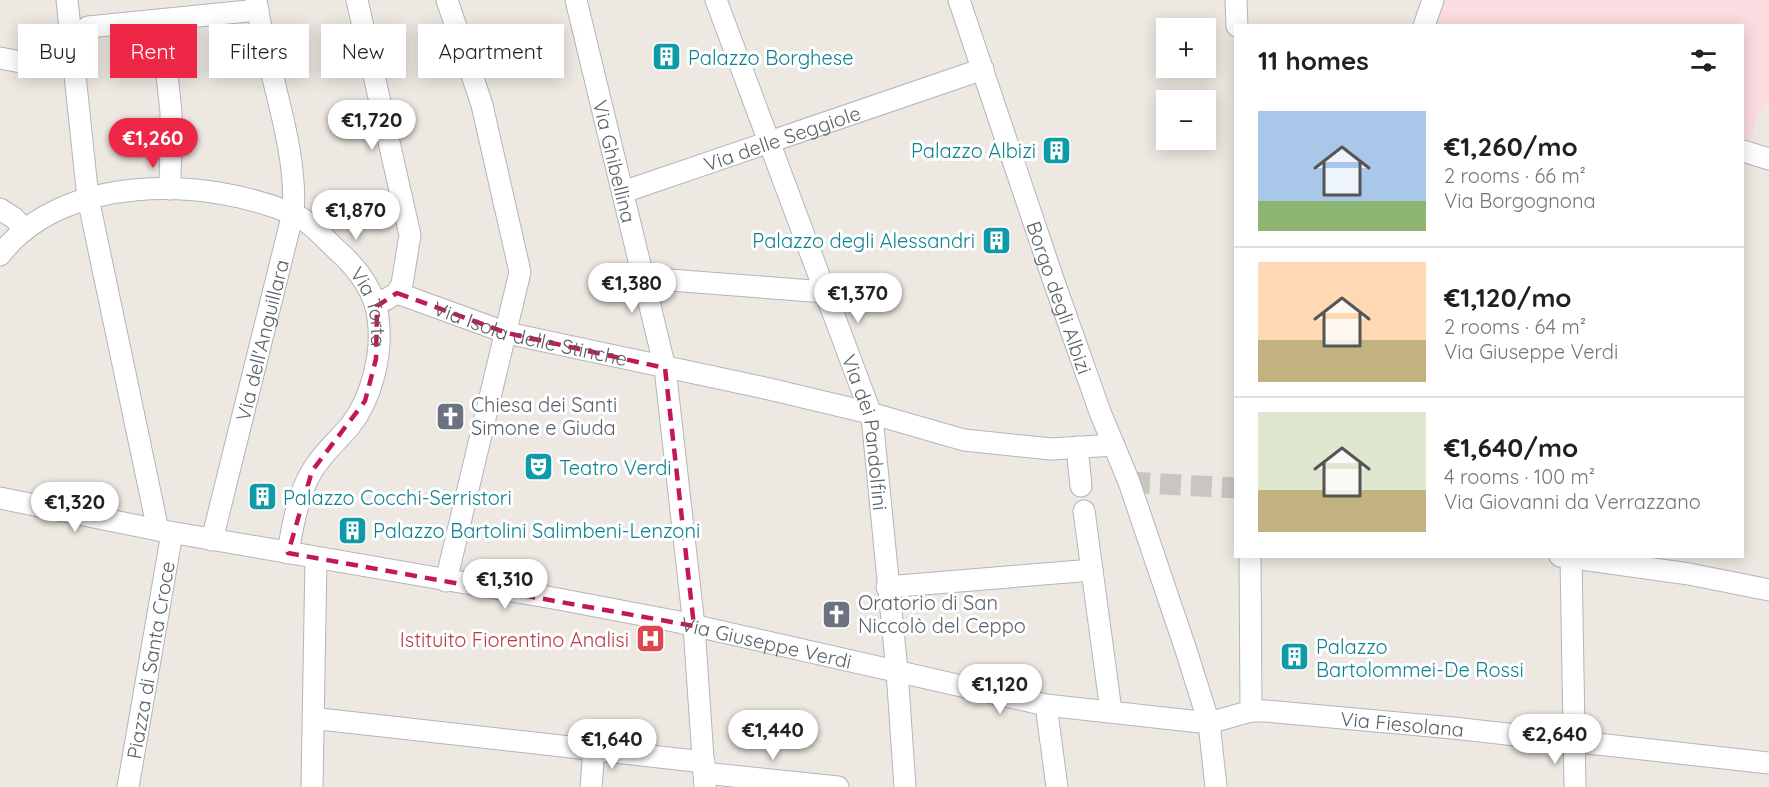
<!DOCTYPE html>
<html lang="en">
<head>
<meta charset="utf-8">
<style>
  body { margin:0; font-family:Quicksand,sans-serif; background:#f2f2f2; color:#202124; height:100vh; display:flex; flex-direction:column; font-size:22px; white-space:nowrap }
  * { box-sizing:border-box; margin:0 }
  p { font-size:20px; color:#757577 }
  .icon { flex:none; width:33px; height:33px; fill:none; stroke:currentColor; stroke-width:2; stroke-linecap:round; stroke-linejoin:round }
  .map { position:relative; flex:1; overflow:hidden }
  .panel { position:absolute; left:1234px; top:24px; width:510px; height:534px; display:flex; flex-direction:column; background:#fff; border-radius:0px; box-shadow:0 3px 15px #0003 }
  .panel>* { flex:none }
  .banner { position:absolute; left:18px; top:24px; width:570px; height:54px; display:flex; gap:12px }
  .buttons { position:absolute; left:1156px; top:18px; display:grid; gap:12px }
  .buttons a { display:grid; place-items:center; width:60px; height:60px; border-radius:0px; background:#fff; box-shadow:0 3px 15px #0003; font-size:30px }
  .price { position:absolute; translate:-50% -51px; padding:0 14px; border-radius:21px; background:#fff; color:#222; font-size:20px; line-height:39px; filter:drop-shadow(0 2px 3px #0008) }
  .price::after { content:''; position:absolute; left:50%; top:36px; width:18px; height:14px; margin-left:-9px; background:inherit; clip-path:polygon(0 0,100% 0,50% 100%) }
  .price.current { background:#ee2746; color:#fff }
  ul { padding:0; list-style:none }
  li { display:flex; align-items:center; gap:18px; height:150px; padding:0 24px }
  li+li { border-top:2px solid #e0e0e0 }
  li span { display:grid; place-items:center; flex:none; width:168px; height:120px; border-radius:0px; color:#555 }
  li>.icon { margin-inline-start:auto }
  span .icon { width:72px; height:72px; fill:#fffc; stroke-width:1 }
  li b { font-size:26px }
  h2 { display:flex; justify-content:space-between; align-items:center; height:72px; padding:0 24px; font-size:26px }
  .pill { padding:0 21px; border-radius:0px; background:#fff; box-shadow:0 3px 15px #0003; font-size:21px; line-height:54px }
  .pill.current { background:#ee2746; color:#fff }
  .map>svg:first-child { display:block }
</style>
</head>
<body>
<div class="map">
<svg width="1769" height="787" viewBox="0 0 1769 787">
  <rect width="100%" height="100%" fill="#ede8e1"/>
  <path fill="#fcdce1" d="M 1442,0 L 1769,0 L 1769,101 L 1758,115 L 1749,142 L 1743,140 L 1743,26 L 1434,26 Z"/>
  <g fill="none" stroke-linecap="round" stroke-linejoin="round">
    <path stroke="#c8c6c2" stroke-width="21" stroke-dasharray="21 10" stroke-linecap="butt" d="M 1129,482 L 1236,488"/>
    <defs>
      <g id="street">
        <path d="M 67,0 L 88,198 L 158,530"/>
        <path d="M 357,0 L 410,235 L 402,284 L 397,293 L 385,300"/>
        <path id="s1" d="M 576,0 L 665,368 L 694,626 L 705,787"/>
        <path id="s2" d="M 716,0 L 872,417 L 897,671 L 905,787"/>
        <path id="s3" d="M 959,0 L 1053,279 L 1100,412 L 1129,482 L 1186,650 L 1209,723 L 1216,787"/>
        <path d="M 1236,0 L 1237,26"/>
        <path d="M 161,20 L 171,112 L 170,189"/>
        <path d="M 1424,26 L 1433,0"/>
        <path d="M 88,27 L 258,10"/>
        <path d="M 0,58 L 21,62 L 72,63"/>
        <path d="M 1743,151 L 1769,159"/>
        <path id="s4" d="M 623,192 L 983,69"/>
        <path d="M 0,209 L 14,218 L 25,230"/>
        <path id="s5" d="M 0,255 C 63,173 204,177 291,213 C 309,220 323,237 337,250 C 356,267 375,291 378,318 C 383,353 372,398 350,426 C 337,441 322,454 312,471 C 298,494 292,527 288,553"/>
        <path d="M 644,278 L 825,292"/>
        <path id="s6" d="M 397,293 L 507,333 L 765,388 L 870,413 L 964,440 L 1051,449 L 1114,445"/>
        <path d="M 1077,447 L 1081,486"/>
        <path id="s7" d="M 0,498 L 158,530 L 553,598 L 674,621 L 1046,705 L 1209,723 L 1251,711 L 1266,711 L 1453,728 L 1769,763"/>
        <path d="M 1084,511 L 1111,711"/>
        <path id="s8" d="M 212,540 L 293,213 C 299,149 265,65 256,0"/>
        <path d="M 1250,556 L 1251,711"/>
        <path d="M 1560,556 L 1689,574 L 1769,590"/>
        <path d="M 1571,558 L 1575,787"/>
        <path d="M 446,581 L 520,272 L 482,105 L 447,0"/>
        <path d="M 887,587 L 1092,570"/>
        <path d="M 1046,705 L 1057,787"/>
        <path d="M 320,719 L 704,762"/>
        <path d="M 704,773 L 838,787"/>
        <path id="s9" d="M 128,787 L 172,533"/>
        <path d="M 312,787 L 316,558"/>
        <path d="M 591,787 L 594,750"/>
      </g>
    </defs>
    <use href="#street" stroke="#b2b6b9" stroke-width="23"/>
    <use href="#street" stroke="#fff" stroke-width="21"/>
  </g>
  <path fill="none" stroke="#c2185b" stroke-width="4.5" stroke-dasharray="12 8" stroke-linejoin="round" d="M 397,293 L 507,333 L 665,368 L 694,626 L 288,553 L 312,471 L 365,401 L 376,359 L 377,306 Z"/>
  <defs>
    <symbol id="building-square" viewBox="-11 -11 22 22"><rect x="-9" y="-9" width="18" height="18" rx="4" fill="#0f9aa8" stroke="#fff"/><path d="M-4-6H4V6H1V3H-1V6H-4ZM-2.5-4.3h1.7v1.8h-1.7ZM.8-4.3h1.7v1.8H.8ZM-2.5-1h1.7V.8h-1.7ZM.8-1h1.7V.8H.8Z" fill="#fff"/></symbol>
    <symbol id="church-square" viewBox="-11 -11 22 22"><rect x="-9" y="-9" width="18" height="18" rx="4" fill="#6b7280" stroke="#fff"/><path d="M-1.2-6h2.4v3.5h3.3v2.4h-3.3V6h-2.4V-.1h-3.3v-2.4h3.3Z" fill="#fff"/></symbol>
    <symbol id="theatre-square" viewBox="-11 -11 22 22"><rect x="-9" y="-9" width="18" height="18" rx="4" fill="#0f9aa8" stroke="#fff"/><path d="M-5-5.5Q0-4 5-5.5V0Q5 5 0 6Q-5 5-5 0ZM-3.3-2.5H-1v1.5H-3.3ZM1-2.5H3.3v1.5H1ZM-2.8 1Q0 5.5 2.8 1Z" fill="#fff"/></symbol>
    <symbol id="hospital-square" viewBox="-11 -11 22 22"><rect x="-9" y="-9" width="18" height="18" rx="4" fill="#e0444e" stroke="#fff"/><path d="M-5-5h3v3.5h4V-5h3V5h-3V1.5h-4V5h-3Z" fill="#fff"/></symbol>
  </defs>
  <g fill-rule="evenodd">
    <use href="#building-square" x="650" y="40" width="33" height="33"/>
    <use href="#building-square" x="1040" y="134" width="33" height="33"/>
    <use href="#building-square" x="980" y="224" width="33" height="33"/>
    <use href="#church-square" x="434" y="400" width="33" height="33"/>
    <use href="#theatre-square" x="522" y="450" width="33" height="33"/>
    <use href="#building-square" x="246" y="480" width="33" height="33"/>
    <use href="#building-square" x="336" y="514" width="33" height="33"/>
    <use href="#church-square" x="820" y="598" width="33" height="33"/>
    <use href="#hospital-square" x="634" y="622" width="33" height="33"/>
    <use href="#building-square" x="1278" y="640" width="33" height="33"/>
  </g>
  <g text-anchor="middle" dominant-baseline="central" stroke-width="6" stroke-linejoin="round" paint-order="stroke">
    <g font-size="20" fill="#0d838f" stroke="#fff" text-anchor="start">
      <text x="688" y="57">Palazzo Borghese</text>
      <text x="1036" y="150" text-anchor="end">Palazzo Albizi</text>
      <text x="975" y="240" text-anchor="end">Palazzo degli Alessandri</text>
      <text x="559" y="467">Teatro Verdi</text>
      <text x="283" y="497">Palazzo Cocchi-Serristori</text>
      <text x="373" y="530">Palazzo Bartolini Salimbeni-Lenzoni</text>
      <text x="1316" y="646">Palazzo<tspan x="1316" dy="23">Bartolommei-De Rossi</tspan></text>
    </g>
    <g font-size="20" fill="#5a6063" stroke="#fff">
      <text stroke="none"><textPath href="#s4" startOffset="168">Via delle Seggiole</textPath></text>
      <text stroke="none"><textPath href="#s1" startOffset="166">Via Ghibellina</textPath></text>
      <text stroke="none"><textPath href="#s3" startOffset="314">Borgo degli Albizi</textPath></text>
      <text stroke="none"><textPath href="#s5" startOffset="441">Via Torta</textPath></text>
      <text stroke="none"><textPath href="#s6" startOffset="140">Via Isola delle Stinche</textPath></text>
      <text stroke="none"><textPath href="#s8" startOffset="206">Via dell'Anguillara</textPath></text>
      <text stroke="none"><textPath href="#s2" startOffset="459">Via dei Pandolfini</textPath></text>
      <text stroke="none"><textPath href="#s7" startOffset="780">Via Giuseppe Verdi</textPath></text>
      <text stroke="none"><textPath href="#s9" startOffset="129">Piazza di Santa Croce</textPath></text>
      <text stroke="none"><textPath href="#s7" startOffset="1426">Via Fiesolana</textPath></text>
    </g>
    <g font-size="20" fill="#5b616d" stroke="#fff" text-anchor="start">
      <text x="471" y="404">Chiesa dei Santi<tspan x="471" dy="23">Simone e Giuda</tspan></text>
      <text x="858" y="602">Oratorio di San<tspan x="858" dy="23">Niccolò del Ceppo</tspan></text>
    </g>
    <g font-size="20" fill="#be3a42" stroke="#fff" text-anchor="end">
      <text x="629" y="639">Istituito Fiorentino Analisi</text>
    </g>
  </g>
</svg>
<div class="buttons">
<a>+</a>
<a>−</a>
</div>
<b class="price" style="left:372px;top:151px">€1,720</b>
<b class="price current" style="left:153px;top:169px">€1,260</b>
<b class="price" style="left:356px;top:241px">€1,870</b>
<b class="price" style="left:632px;top:314px">€1,380</b>
<b class="price" style="left:858px;top:324px">€1,370</b>
<b class="price" style="left:75px;top:533px">€1,320</b>
<b class="price" style="left:505px;top:610px">€1,310</b>
<b class="price" style="left:1000px;top:715px">€1,120</b>
<b class="price" style="left:773px;top:761px">€1,440</b>
<b class="price" style="left:1555px;top:765px">€2,640</b>
<b class="price" style="left:612px;top:770px">€1,640</b>
<div class="banner">
<a class="pill">Buy</a>
<a class="pill current">Rent</a>
<a class="pill">Filters</a>
<a class="pill">New</a>
<a class="pill">Apartment</a>
</div>
<section class="panel">
<h2>11 homes<svg class="icon" aria-label="filters" viewBox="0 0 24 24"><path d="M4 7h16M4 17h16"/><circle cx="9" cy="7" r="2"/><circle cx="15" cy="17" r="2"/></svg></h2>
<ul>
<li><span style="background:linear-gradient(#a9c7e8 75%,#8fb573 0)"><svg class="icon" aria-label="home" viewBox="0 0 24 24"><path d="M3 11l9-7 9 7M6 9v11h12V9"/></svg></span><div><b>€1,260/mo</b><p>2 rooms · 66 m²</p><p>Via Borgognona</p></div></li>
<li><span style="background:linear-gradient(#ffd9b3 65%,#c2b280 0)"><svg class="icon" aria-label="home" viewBox="0 0 24 24"><path d="M3 11l9-7 9 7M6 9v11h12V9"/></svg></span><div><b>€1,120/mo</b><p>2 rooms · 64 m²</p><p>Via Giuseppe Verdi</p></div></li>
<li><span style="background:linear-gradient(#dfe7d0 65%,#c2b280 0)"><svg class="icon" aria-label="home" viewBox="0 0 24 24"><path d="M3 11l9-7 9 7M6 9v11h12V9"/></svg></span><div><b>€1,640/mo</b><p>4 rooms · 100 m²</p><p>Via Giovanni da Verrazzano</p></div></li>
</ul>
</section>
</div>
</body>
</html>
